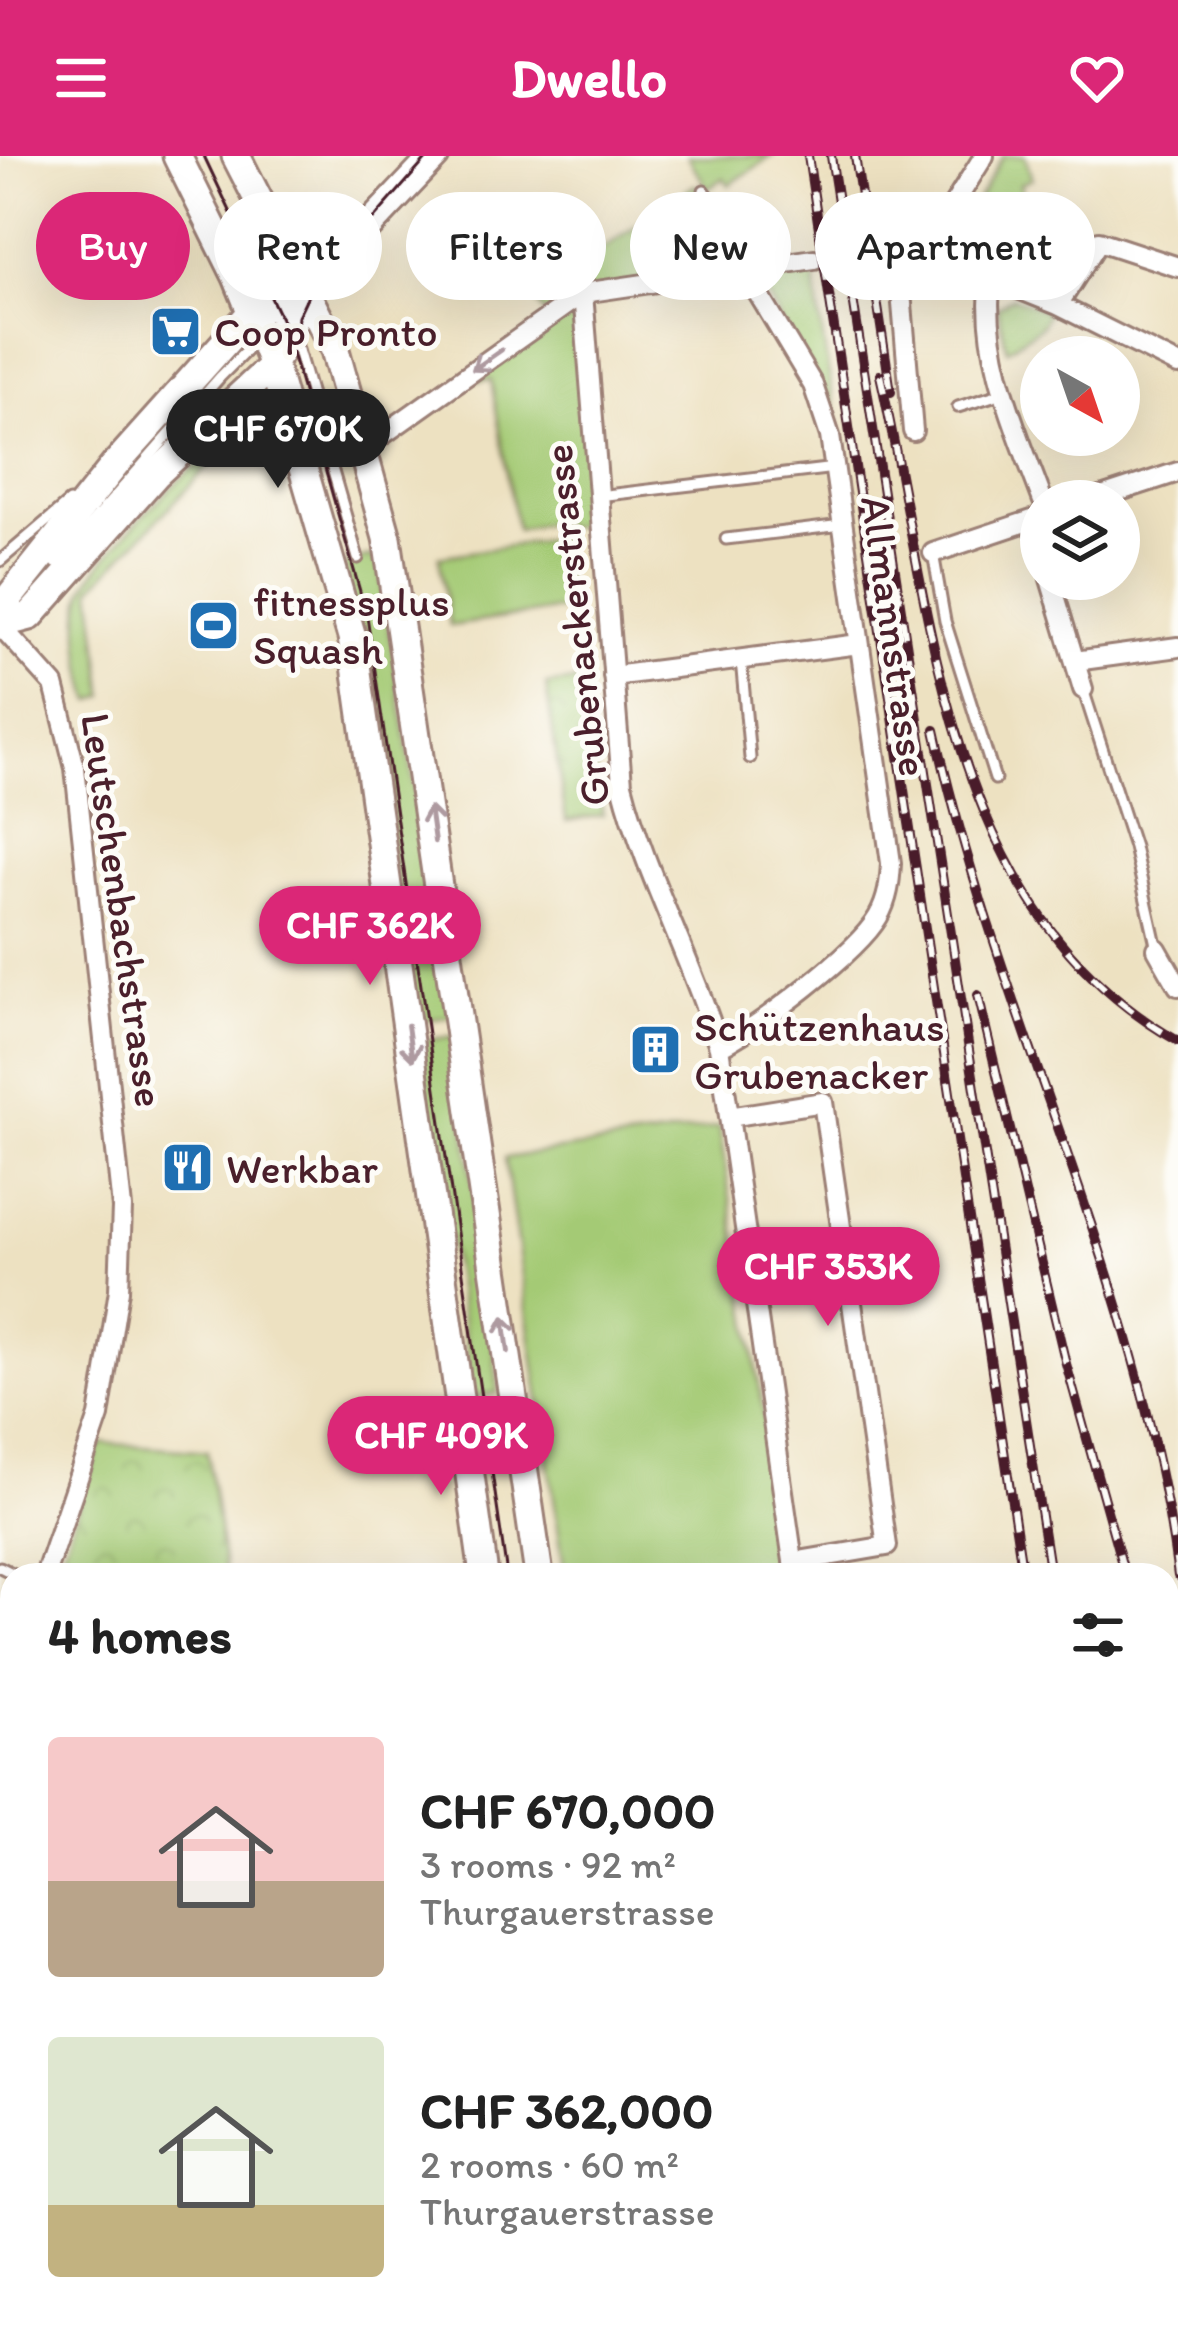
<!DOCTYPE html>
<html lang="en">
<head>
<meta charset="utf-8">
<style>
  body { margin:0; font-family:Itim,sans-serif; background:#f6f6f6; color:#222; height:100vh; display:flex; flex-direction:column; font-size:45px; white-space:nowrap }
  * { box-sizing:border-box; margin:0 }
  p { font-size:39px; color:#767676 }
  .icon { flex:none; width:66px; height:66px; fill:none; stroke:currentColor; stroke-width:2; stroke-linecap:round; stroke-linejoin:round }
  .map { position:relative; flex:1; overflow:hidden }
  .drawer { position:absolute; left:0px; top:1407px; width:1179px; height:771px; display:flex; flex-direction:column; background:#fff; border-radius:36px 36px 0 0; box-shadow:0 12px 48px #0002 }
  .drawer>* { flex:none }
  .banner { position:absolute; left:36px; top:36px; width:1107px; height:108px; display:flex; gap:24px }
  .needle { width:78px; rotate:140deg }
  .tools { position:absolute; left:1020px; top:180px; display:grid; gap:24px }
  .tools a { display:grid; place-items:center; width:120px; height:120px; border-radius:50%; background:#fff; box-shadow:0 12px 48px #0002; font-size:60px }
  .price { position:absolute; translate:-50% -102px; padding:0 27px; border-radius:42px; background:#db2777; color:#fff; font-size:39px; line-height:78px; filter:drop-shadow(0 3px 6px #0008) }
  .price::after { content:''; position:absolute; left:50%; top:72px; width:36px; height:27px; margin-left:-18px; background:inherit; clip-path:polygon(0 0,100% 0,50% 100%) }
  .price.on { background:#222; color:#fff }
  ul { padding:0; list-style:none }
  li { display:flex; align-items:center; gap:36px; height:300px; padding:0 48px }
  li span { display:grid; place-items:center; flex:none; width:336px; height:240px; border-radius:12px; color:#555 }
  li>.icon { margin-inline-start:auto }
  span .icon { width:144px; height:144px; fill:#fffc; stroke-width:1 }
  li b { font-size:51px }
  h2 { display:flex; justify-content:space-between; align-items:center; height:144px; padding:0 48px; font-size:51px }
  .pill { padding:0 42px; border-radius:54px; background:#fff; box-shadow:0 12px 48px #0002; font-size:42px; line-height:108px }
  .pill.on { background:#db2777; color:#fff }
  header { display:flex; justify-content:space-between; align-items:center; height:156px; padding:0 48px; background:#db2777; color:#fff; font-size:54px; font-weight:700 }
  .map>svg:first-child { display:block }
</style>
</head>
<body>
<header><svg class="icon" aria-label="menu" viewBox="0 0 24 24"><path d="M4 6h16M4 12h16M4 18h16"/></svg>Dwello<svg class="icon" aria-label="heart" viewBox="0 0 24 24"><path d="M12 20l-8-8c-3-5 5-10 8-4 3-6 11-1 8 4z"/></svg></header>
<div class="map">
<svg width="1178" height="2177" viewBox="0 0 1178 2177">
  <defs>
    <pattern id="forest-firs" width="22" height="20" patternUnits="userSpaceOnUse" patternTransform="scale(3)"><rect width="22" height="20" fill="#83ae66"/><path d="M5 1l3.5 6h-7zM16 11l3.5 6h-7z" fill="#6d8d54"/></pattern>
    <pattern id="park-crowns" width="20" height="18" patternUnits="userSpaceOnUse" patternTransform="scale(3)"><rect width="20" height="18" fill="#a4ca74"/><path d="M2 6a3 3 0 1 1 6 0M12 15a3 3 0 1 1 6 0" fill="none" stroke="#8fad65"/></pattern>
  </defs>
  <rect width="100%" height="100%" fill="#fdfcf7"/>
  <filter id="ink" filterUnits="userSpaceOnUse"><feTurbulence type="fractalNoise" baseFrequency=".00833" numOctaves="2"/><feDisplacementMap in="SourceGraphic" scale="24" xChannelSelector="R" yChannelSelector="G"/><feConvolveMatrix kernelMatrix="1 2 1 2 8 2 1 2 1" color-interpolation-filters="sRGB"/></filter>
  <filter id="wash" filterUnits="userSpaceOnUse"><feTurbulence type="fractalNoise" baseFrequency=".004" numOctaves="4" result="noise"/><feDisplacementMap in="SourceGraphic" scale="48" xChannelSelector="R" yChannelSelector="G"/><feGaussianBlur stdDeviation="2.7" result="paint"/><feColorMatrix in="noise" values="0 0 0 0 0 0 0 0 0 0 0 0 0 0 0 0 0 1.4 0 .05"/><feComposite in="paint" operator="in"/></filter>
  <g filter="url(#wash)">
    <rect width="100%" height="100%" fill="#ede1c1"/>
    <path fill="#a4ca74" stroke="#777450" stroke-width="3" d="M 687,0 L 772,0 L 729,29 L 724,22 L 708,33 Z
      M 1003,0 L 1025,0 L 1032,23 L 1020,28 L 1022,37 L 974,55 L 987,87 L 1001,83 L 1002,100 L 1034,117 L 1043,101 L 1038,83 L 1049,79 L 1064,85 L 1041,126 L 957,80 Z
      M 695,29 L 729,78 L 711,110 L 544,157 L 518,120 L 547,131 Z
      M 815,115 C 817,164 831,219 837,271 L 765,135 L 771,123 Z
      M 1012,141 L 1048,156 L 1041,170 L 1007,194 L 997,151 Z
      M 567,157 L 576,170 L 590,368 L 563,371 L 561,364 L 517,374 L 491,224 L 477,225 L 477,219 Z
      M 224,294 L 92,432 L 105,540 L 92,545 C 82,515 74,463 85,433 C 96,405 196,298 224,294 Z
      M 559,382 L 570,452 L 450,470 L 439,401 Z
      M 377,398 L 451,861 L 416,865 L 345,413 L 348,406 L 371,400 L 374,405 Z
      M 454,880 L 498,1231 L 497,1237 L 474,1241 L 419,885 Z
      M 719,971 L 789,1419 L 565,1419 L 505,1002 Z"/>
    <path fill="url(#forest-firs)" stroke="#666648" stroke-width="3" d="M 659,2166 L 933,2166 L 880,2177 L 665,2177 Z"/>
    <path fill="url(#park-crowns)" stroke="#777450" stroke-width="3" d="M 584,524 L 603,659 L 566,665 L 546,529 Z
      M 101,1287 L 207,1295 L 225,1419 L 54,1419 Z
      M 12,1500 L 12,1767 L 0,1760 L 0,1521 Z"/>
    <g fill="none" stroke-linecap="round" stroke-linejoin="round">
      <path stroke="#49a7c8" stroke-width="6" d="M 1167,2069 L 1178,2066"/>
    </g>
  </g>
  <g filter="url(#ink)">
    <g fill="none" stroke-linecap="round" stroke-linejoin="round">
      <path stroke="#ccbaa3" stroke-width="18" stroke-dasharray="18 9" stroke-linecap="butt" d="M 814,103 L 879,93"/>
      <defs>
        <path id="lane" d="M 704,34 L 736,76 L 744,113
          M 294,180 L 358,402
          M 958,251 L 1006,236
          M 598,340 L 835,312
          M 726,383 L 842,369
          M 933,397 L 945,465 L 995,623
          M 0,405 L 69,346
          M 56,407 L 220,221 L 289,152
          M 741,503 L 750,602
          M 1083,533 L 1134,691 L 1157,793
          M 0,1411 L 16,1419
          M 0,1769 L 12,1776
          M 1167,1848 L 1173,1865
          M 1021,2166 L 1031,2177
          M 1042,2166 L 1051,2177
          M 941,2177 L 990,2166"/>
        <path id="street" d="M 931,79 L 991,122 L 1058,149 L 1178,209
          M 897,90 L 913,275
          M 879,93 L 939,72 L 984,0
          M 991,122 C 980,196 1018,277 1043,345
          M 583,137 L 622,628 C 645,719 691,801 719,891 L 795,1419
          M 1058,149 L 1099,85 L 1178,111
          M 362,287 L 384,278 L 583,137 L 814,103
          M 1089,345 L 1178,316
          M 1032,364 L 1041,393
          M 933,397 L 1041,361
          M 1050,423 L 1083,533
          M 0,469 L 54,529 L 75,612 L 122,1052 L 119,1134 L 99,1260 L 45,1419
          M 1075,505 L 1178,491
          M 613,520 L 859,488
          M 1157,793 L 1178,830
          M 719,891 C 758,871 857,797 878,761 C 888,744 890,726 891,707 L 830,280 L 813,229 L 744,114
          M 729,961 L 823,946 L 887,1390 L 793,1406
          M 0,1501 L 12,1481
          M 0,2112 L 12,2110"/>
        <path id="secondary" d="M 177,0 L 237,121 L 273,209 L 352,481 L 484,1419
          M 236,0 L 335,194 L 387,382 L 539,1419
          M 0,453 L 115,309 L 252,156 L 306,136
          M 0,468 L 30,460 L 155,319 L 273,209 L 306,136 L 435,0
          M 586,2166 L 586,2177
          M 631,2166 L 634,2177"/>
      </defs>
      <use href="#lane" stroke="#9c8076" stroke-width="15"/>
      <use href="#street" stroke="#9c8076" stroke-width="24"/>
      <use href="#secondary" stroke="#9c8076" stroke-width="33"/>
      <use href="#lane" stroke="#fff" stroke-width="9"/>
      <use href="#street" stroke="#fff" stroke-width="18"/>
      <use href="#secondary" stroke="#fff" stroke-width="27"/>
      <path stroke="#4a1f2b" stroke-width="3" d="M 204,0 L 284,169 L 367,460 L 507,1419
        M 296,191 L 298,160 L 310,135 L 429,0
        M 616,2166 L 618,2177"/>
      <defs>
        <path id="rail" d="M 808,0 L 1023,1419
          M 831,0 L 1050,1419
          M 855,0 L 891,236
          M 880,219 C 933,453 942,753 1178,885
          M 935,574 C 998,862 1141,1127 1178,1420
          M 978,839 L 1065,1204 L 1125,1419
          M 1167,1552 L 1178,1584
          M 1167,1607 L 1178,1639
          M 1167,1870 L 1178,1769
          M 1167,1987 L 1178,1887
          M 1100,2166 L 1101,2177
          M 1156,2177 L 1156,2166"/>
      </defs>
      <use href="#rail" stroke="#4a1f2b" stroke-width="10"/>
      <use href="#rail" stroke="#fdfcf7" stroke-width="6" stroke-dasharray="18" stroke-linecap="butt"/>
    </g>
    <defs><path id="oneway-shaft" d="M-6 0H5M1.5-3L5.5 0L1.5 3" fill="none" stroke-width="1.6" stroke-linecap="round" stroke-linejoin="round" transform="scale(3)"/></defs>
    <g stroke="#ae9aa0">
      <use href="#oneway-shaft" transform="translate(487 204) rotate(145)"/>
      <use href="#oneway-shaft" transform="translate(432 668) rotate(-98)"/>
      <use href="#oneway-shaft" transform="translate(410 887) rotate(82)"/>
      <use href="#oneway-shaft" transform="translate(506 1178) rotate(-98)"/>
    </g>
  </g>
  <defs>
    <symbol id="supermarket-square" viewBox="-11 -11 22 22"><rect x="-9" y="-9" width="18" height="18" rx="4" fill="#1f6fb2" stroke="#fdfcf7"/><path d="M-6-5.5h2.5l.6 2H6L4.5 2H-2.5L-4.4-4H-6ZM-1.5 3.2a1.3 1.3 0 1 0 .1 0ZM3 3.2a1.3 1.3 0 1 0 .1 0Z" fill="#fff"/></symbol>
    <symbol id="stadium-square" viewBox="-11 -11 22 22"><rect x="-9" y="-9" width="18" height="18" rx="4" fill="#1f6fb2" stroke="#fdfcf7"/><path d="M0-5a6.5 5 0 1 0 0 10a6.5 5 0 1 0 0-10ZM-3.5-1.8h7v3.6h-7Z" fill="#fff"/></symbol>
    <symbol id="building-square" viewBox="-11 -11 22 22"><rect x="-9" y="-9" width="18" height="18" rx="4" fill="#1f6fb2" stroke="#fdfcf7"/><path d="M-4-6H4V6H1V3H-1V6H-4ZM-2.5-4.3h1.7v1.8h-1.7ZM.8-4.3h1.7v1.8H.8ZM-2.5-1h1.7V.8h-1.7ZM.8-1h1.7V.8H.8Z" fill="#fff"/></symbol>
    <symbol id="restaurant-square" viewBox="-11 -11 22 22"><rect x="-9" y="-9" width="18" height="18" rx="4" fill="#1f6fb2" stroke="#fdfcf7"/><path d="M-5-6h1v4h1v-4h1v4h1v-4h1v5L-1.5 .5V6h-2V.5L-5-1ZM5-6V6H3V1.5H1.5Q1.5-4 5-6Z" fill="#fff"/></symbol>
  </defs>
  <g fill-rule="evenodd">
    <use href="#supermarket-square" x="146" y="146" width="59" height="59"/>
    <use href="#stadium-square" x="184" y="440" width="59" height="59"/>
    <use href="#building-square" x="626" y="864" width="59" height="59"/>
    <use href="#restaurant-square" x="158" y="982" width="59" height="59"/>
  </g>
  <g text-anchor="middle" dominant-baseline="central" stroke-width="10" stroke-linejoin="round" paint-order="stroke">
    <g font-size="42" fill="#4a1f2b" stroke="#fdfcf7" text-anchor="start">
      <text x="214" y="175">Coop Pronto</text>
      <text x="253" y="445">fitnessplus<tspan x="253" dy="48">Squash</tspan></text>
      <text x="694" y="870">Schützenhaus<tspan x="694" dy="48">Grubenacker</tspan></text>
      <text x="226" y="1012">Werkbar</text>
    </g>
    <g font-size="42" fill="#4a1f2b" stroke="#fdfcf7">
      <text transform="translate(576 469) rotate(-96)">Grubenackerstrasse</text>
      <text transform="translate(895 480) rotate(82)">Allmannstrasse</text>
      <text transform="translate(123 754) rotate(82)">Leutschenbachstrasse</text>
    </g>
  </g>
</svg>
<div class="tools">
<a><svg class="needle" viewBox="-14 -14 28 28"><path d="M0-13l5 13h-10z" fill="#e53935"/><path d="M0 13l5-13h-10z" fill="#767676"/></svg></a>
<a><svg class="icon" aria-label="layers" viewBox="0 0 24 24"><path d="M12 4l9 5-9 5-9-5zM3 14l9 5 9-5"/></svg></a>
</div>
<b class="price on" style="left:278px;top:335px">CHF 670K</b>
<b class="price" style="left:370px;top:832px">CHF 362K</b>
<b class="price" style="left:828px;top:1173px">CHF 353K</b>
<b class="price" style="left:441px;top:1342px">CHF 409K</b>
<div class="banner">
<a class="pill on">Buy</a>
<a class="pill">Rent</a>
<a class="pill">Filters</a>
<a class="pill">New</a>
<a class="pill">Apartment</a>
</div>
<section class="drawer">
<h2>4 homes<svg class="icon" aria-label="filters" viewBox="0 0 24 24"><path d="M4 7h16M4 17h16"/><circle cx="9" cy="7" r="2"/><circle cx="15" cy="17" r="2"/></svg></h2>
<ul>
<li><span style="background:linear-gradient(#f6c9c9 60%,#b9a48a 0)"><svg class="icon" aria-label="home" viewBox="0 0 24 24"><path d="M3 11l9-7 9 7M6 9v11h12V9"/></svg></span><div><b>CHF 670,000</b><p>3 rooms · 92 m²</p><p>Thurgauerstrasse</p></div></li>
<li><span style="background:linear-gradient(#dfe7d0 70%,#c2b280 0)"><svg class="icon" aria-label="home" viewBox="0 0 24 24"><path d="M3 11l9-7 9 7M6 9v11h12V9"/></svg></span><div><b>CHF 362,000</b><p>2 rooms · 60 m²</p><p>Thurgauerstrasse</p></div></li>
</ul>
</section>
</div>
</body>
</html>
